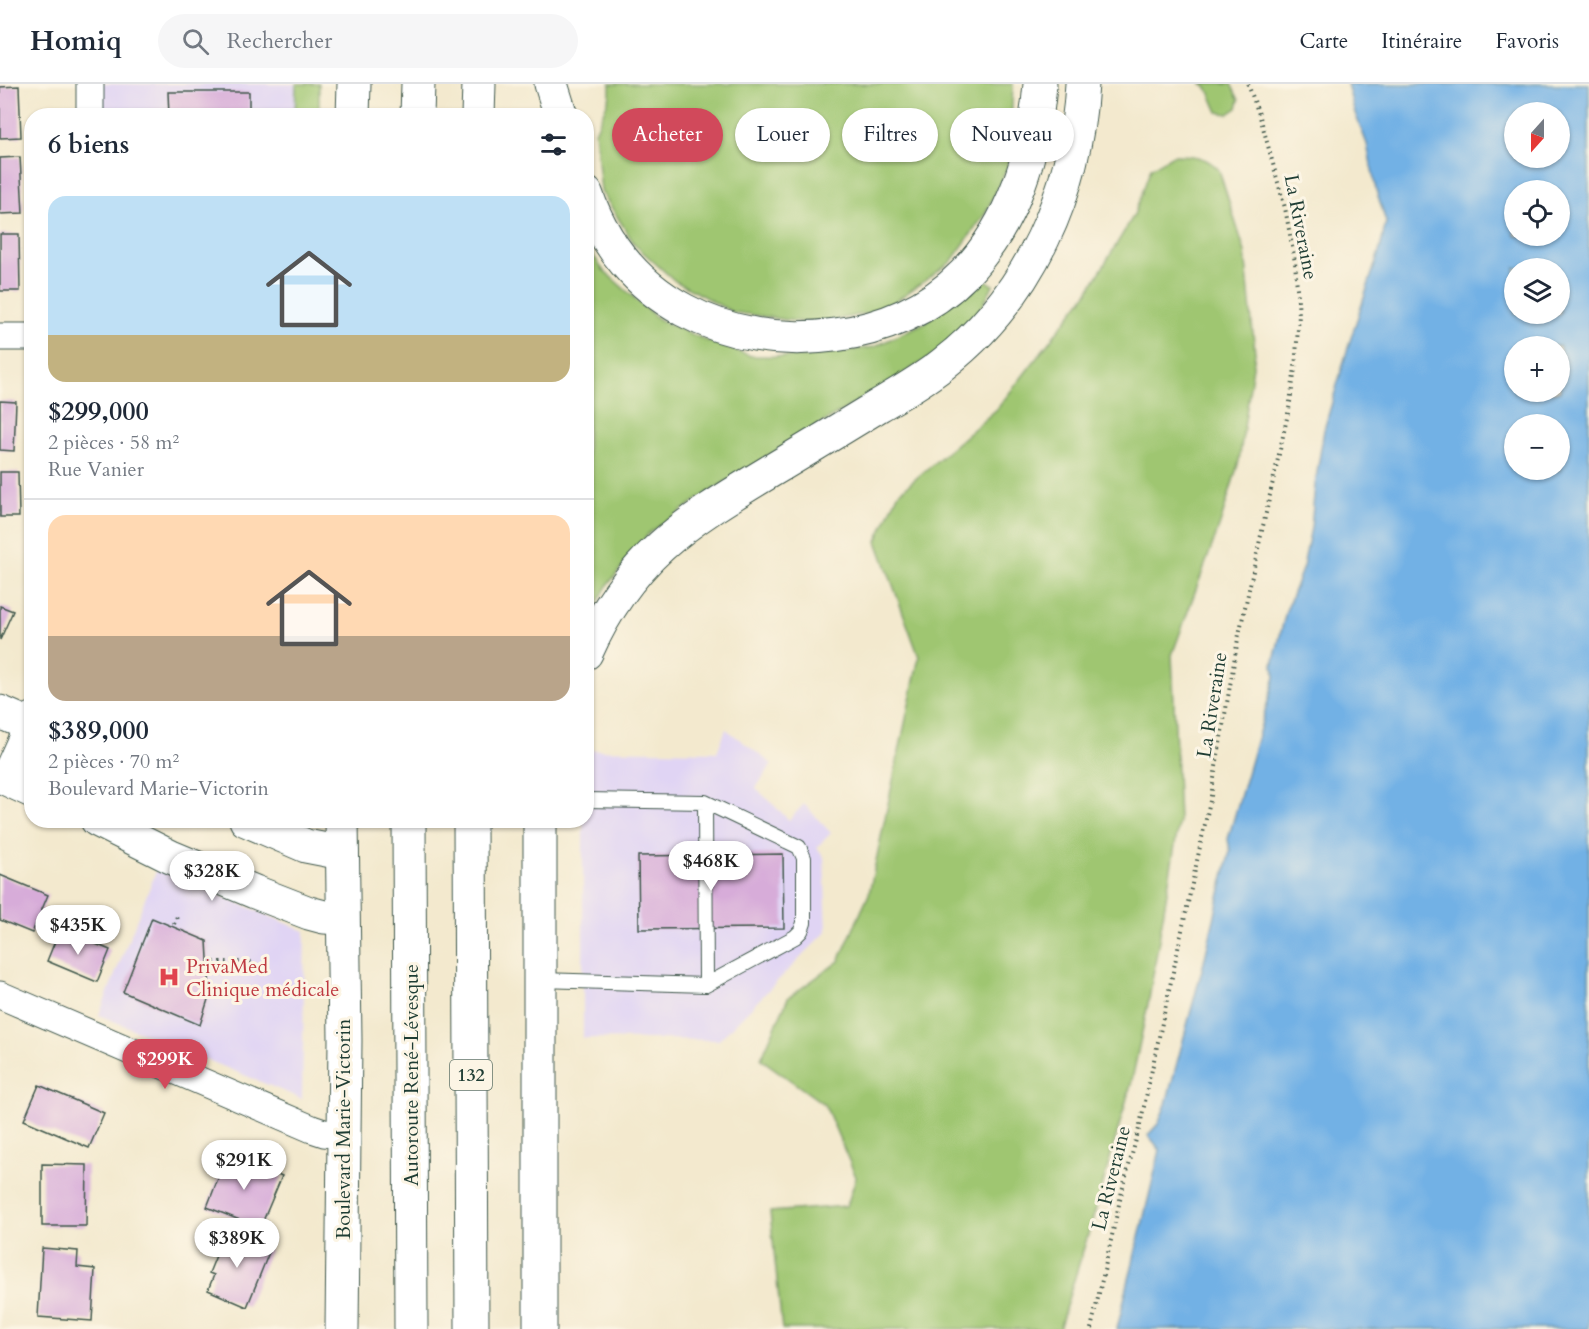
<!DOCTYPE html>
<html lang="fr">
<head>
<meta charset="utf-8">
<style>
  body { margin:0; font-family:Cardo,serif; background:#f6f6f7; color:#1f2937; height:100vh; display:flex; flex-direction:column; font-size:22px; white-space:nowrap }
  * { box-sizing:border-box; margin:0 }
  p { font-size:20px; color:#747a83 }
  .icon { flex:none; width:33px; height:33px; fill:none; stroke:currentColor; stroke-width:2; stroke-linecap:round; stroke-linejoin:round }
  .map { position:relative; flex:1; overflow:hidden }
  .side { position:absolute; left:24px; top:24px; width:570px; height:720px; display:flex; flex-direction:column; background:#fff; border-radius:24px; box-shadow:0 2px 4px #0004 }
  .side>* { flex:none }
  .top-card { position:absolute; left:612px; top:24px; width:570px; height:54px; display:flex; gap:12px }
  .needle { width:39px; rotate:201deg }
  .fabs { position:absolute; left:1504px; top:18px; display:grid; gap:12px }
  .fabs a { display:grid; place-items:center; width:66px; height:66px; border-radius:50%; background:#fff; box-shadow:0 2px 4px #0004; font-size:30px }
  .price { position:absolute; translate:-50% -51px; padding:0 14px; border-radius:21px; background:#fff; color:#222; font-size:20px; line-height:39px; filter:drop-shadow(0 2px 3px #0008) }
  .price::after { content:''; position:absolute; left:50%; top:36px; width:18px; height:14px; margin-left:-9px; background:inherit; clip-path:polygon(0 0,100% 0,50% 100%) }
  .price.active { background:#d1495b; color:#fff }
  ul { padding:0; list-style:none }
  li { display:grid; align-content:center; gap:12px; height:318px; padding:0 24px }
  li+li { border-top:2px solid #e0e1e3 }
  li span { display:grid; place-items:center; height:186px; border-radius:18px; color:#555 }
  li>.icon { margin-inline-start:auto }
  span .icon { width:108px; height:108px; fill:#fffc; stroke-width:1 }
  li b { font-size:26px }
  h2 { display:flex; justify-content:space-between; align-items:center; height:72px; padding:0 24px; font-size:26px }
  .chip { padding:0 21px; border-radius:27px; background:#fff; box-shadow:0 2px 4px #0004; font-size:21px; line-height:54px }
  .chip.active { background:#d1495b; color:#fff }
  header { display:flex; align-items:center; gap:36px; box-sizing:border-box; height:84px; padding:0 30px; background:#fff; border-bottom:2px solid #e0e1e3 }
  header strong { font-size:28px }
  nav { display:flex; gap:33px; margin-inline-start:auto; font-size:21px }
  .search { width:420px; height:54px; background:#f6f6f7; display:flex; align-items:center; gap:15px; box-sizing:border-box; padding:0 21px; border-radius:33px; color:#747a83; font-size:22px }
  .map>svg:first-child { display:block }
</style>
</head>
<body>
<header>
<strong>Homiq</strong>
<div class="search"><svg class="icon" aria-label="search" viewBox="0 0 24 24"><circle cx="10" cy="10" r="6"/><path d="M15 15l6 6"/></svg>Rechercher</div>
<nav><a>Carte</a><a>Itinéraire</a><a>Favoris</a></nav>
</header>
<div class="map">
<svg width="1589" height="1245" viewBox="0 0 1589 1245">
  <rect width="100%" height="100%" fill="#fcf5e5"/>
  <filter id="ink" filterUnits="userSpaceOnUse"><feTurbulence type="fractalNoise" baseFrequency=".0167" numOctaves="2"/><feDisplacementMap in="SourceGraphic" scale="12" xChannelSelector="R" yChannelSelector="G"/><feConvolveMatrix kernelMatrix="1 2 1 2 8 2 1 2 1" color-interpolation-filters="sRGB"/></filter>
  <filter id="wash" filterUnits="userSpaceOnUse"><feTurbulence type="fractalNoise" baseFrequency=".008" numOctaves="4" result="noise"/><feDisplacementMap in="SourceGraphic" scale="24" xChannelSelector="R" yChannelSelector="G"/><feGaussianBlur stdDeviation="1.35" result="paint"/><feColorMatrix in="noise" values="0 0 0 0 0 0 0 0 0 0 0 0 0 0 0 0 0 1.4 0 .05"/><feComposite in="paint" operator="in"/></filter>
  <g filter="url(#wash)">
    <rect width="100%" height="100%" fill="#f3e9ce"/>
    <path fill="#e0d4f4" d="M 98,0 L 296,0 L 295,31 L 103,31 Z
      M 726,645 L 772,680 L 756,704 L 789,736 L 804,720 L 831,749 L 817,763 L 824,773 L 827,847 L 719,956 L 583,954 L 583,737 L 586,736 L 587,666 L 717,668 Z
      M 157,785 L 305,847 L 302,1015 L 99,931 Z"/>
    <path fill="#9fc671" stroke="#5f8252" stroke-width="1.5" d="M 296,0 L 319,0 L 319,31 L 295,31 Z
      M 610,0 L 1013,0 L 1009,80 L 985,130 L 951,178 L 883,226 L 815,240 L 732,228 L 675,197 L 635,161 L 601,107 L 595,48 L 610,12 Z
      M 1202,0 L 1231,0 L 1239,16 L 1237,24 L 1228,30 L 1218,28 L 1208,5 Z
      M 1173,71 C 1191,71 1207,72 1219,86 L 1245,168 L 1255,269 L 1239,377 L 1220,440 L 1172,571 L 1179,737 L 1149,915 L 1132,996 L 1095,1128 L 1059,1245 L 782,1245 L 770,1128 L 847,1122 L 856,1093 L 825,1021 L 761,975 L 788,914 L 839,877 L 869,810 L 919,573 L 877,457 L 898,410 L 997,325 L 1088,208 L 1134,131 L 1151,84 Z
      M 587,162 L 603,186 L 658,235 L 705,256 L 751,272 L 805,273 L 874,263 L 926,238 L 980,192 L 993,201 L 982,223 L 947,263 L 709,408 L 649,449 L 607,502 L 587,538 Z"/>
    <path fill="#72b1e5" stroke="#48778c" stroke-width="1.5" fill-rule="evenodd" d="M 1347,0 L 1589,0 L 1589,1245 L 1117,1245 L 1160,1066 L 1148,1051 L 1158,1040 L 1166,1020 L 1204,878 L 1230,767 L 1228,755 L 1275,593 L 1273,581 L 1286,527 L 1303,483 L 1311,444 L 1315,401 L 1324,346 L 1349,260 L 1380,165 L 1386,138 L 1376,106 L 1367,60 L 1355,29 ZM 1515,28 L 1560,28 L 1560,74 L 1515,74 ZM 1515,106 L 1560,106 L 1560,152 L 1515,152 ZM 1515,184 L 1560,184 L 1560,230 L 1515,230 ZM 1515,262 L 1560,262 L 1560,308 L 1515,308 ZM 1515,340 L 1560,340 L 1560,386 L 1515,386 Z"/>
    <g id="blocks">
      <path fill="#d7acd9" d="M 19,2 L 21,53 L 0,54 L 0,3 Z
        M 168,8 L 249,8 L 249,32 L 169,32 Z
        M 20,73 L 23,129 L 0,130 L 0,74 Z
        M 0,150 L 19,150 L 20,207 L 0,207 Z
        M 0,317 L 16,318 L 14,367 L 0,366 Z
        M 0,388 L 18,388 L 19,433 L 0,433 Z
        M 0,522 L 13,527 L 0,556 Z
        M 783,770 L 784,844 L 639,845 L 638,772 Z
        M 0,791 L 48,811 L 32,849 L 0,836 Z
        M 152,834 L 207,857 L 210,909 L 200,941 L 123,908 Z
        M 60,845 L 110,866 L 97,898 L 47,877 Z
        M 39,1001 L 104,1029 L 89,1064 L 24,1036 Z
        M 228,1069 L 282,1092 L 260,1144 L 207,1123 Z
        M 42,1080 L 87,1081 L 86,1142 L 42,1142 Z
        M 226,1147 L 270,1166 L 247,1223 L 208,1206 L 214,1191 L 209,1189 Z
        M 42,1164 L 78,1167 L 77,1183 L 95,1185 L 92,1237 L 38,1233 Z"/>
    </g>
  </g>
  <g filter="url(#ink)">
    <use href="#blocks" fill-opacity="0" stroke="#3f574b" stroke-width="1.5"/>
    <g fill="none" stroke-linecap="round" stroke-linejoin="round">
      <defs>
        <path id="service" d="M 705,718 L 799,763 L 804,774 L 804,839 L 801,847 L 795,853 L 706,901
          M 541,896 L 706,901 L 705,718 L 586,716"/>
        <path id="minor" d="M 90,0 L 90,32
          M 0,253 L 32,253
          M 4,694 L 32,632
          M 0,911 L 312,1045 L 324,1049 L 343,1051"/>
        <path id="tertiary" d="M 0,628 L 32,642
          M 0,692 L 32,707
          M 97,736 L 171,773 L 255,808 L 309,829 L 324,833 L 342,834
          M 246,736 L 306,762 L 342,769"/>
        <path id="primary" d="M 353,32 L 354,0
          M 342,736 L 345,956 L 342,1245
          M 540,1245 L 540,736"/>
        <path id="motorway" d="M 551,0 L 561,32
          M 417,32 L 418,0
          M 478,32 L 479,0
          M 586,109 C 623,217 727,266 835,251 C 883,245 930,225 964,190 C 1013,140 1035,68 1040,0
          M 586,569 C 629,473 683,440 769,388 C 806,366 842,344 878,322 C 900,309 923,296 943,280 C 1030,213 1076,107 1082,0
          M 409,736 L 411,1245
          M 470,736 L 472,1245"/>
      </defs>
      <use href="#service" stroke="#3f574b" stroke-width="16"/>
      <use href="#minor" stroke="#3f574b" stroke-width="29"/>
      <use href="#tertiary" stroke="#3f574b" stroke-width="35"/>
      <use href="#primary" stroke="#3f574b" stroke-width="35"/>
      <use href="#motorway" stroke="#3f574b" stroke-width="35"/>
      <path stroke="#3f574b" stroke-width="4" stroke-dasharray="1.5 4.5" stroke-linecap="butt" d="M 174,840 L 178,830
        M 208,878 L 253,878
        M 1091,1245 L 1122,1107 L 1140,1041 L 1211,712 L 1238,555 L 1289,325 L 1295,284 L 1299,231 L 1295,178 L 1285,124 L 1261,36 L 1248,0"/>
      <use href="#service" stroke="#fff" stroke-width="14"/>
      <use href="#minor" stroke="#fff" stroke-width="27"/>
      <use href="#tertiary" stroke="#fff" stroke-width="33"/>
      <use href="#primary" stroke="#fff" stroke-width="33"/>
      <use href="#motorway" stroke="#fff" stroke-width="33"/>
    </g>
  </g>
  <defs>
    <symbol id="hospital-bare" viewBox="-9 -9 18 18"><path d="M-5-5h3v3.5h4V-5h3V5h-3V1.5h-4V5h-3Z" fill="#e0444e" stroke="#fcf5e5" stroke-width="2.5" paint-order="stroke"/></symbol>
  </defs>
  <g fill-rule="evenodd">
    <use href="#hospital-bare" x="154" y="878" width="30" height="30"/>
  </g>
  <g text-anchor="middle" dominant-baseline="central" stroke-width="6" stroke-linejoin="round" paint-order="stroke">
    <rect fill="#fcf5e5" stroke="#617469" stroke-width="1.5" x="450" y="976" width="42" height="30" rx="4.5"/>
    <g font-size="18" font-weight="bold" fill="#1f3d34">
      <text x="471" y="991">132</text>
    </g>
    <g font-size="20" fill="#1f3d34" stroke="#fcf5e5">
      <text transform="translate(1301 143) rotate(79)">La Riveraine</text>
      <text transform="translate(1212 621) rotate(-81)">La Riveraine</text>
      <text transform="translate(411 991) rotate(-90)">Autoroute René-Lévesque</text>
      <text transform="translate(343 1045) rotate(-90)">Boulevard Marie-Victorin</text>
      <text transform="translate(1111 1094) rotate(-76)">La Riveraine</text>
    </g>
    <g font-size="20" fill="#be3a42" stroke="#fcf5e5" text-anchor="start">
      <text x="186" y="882">PrivaMed<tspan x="186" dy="23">Clinique médicale</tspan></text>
    </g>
  </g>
</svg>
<div class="fabs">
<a><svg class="needle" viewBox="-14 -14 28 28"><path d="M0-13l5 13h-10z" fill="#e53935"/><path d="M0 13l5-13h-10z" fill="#747a83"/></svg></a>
<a><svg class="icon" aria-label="locate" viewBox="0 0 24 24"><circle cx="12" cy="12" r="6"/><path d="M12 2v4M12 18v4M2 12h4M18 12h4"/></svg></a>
<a><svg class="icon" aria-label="layers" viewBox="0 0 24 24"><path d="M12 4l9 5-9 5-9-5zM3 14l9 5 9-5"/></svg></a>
<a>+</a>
<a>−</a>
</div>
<b class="price" style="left:711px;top:808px">$468K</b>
<b class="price" style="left:212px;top:818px">$328K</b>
<b class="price" style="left:78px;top:872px">$435K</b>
<b class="price active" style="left:165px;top:1006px">$299K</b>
<b class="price" style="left:244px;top:1107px">$291K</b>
<b class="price" style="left:237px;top:1185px">$389K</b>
<div class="top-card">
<a class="chip active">Acheter</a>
<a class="chip">Louer</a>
<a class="chip">Filtres</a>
<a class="chip">Nouveau</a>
</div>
<section class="side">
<h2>6 biens<svg class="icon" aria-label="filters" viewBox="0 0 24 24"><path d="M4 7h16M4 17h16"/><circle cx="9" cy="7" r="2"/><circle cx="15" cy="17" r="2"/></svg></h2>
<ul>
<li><span style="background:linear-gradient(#bfe0f5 75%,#c2b280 0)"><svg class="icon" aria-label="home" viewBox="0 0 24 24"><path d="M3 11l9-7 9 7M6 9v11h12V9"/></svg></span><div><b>$299,000</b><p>2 pièces · 58 m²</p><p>Rue Vanier</p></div></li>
<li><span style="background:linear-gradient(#ffd9b3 65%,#b9a48a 0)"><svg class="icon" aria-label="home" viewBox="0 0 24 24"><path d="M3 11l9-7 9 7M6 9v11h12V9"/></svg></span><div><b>$389,000</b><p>2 pièces · 70 m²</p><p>Boulevard Marie-Victorin</p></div></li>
</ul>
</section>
</div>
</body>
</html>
